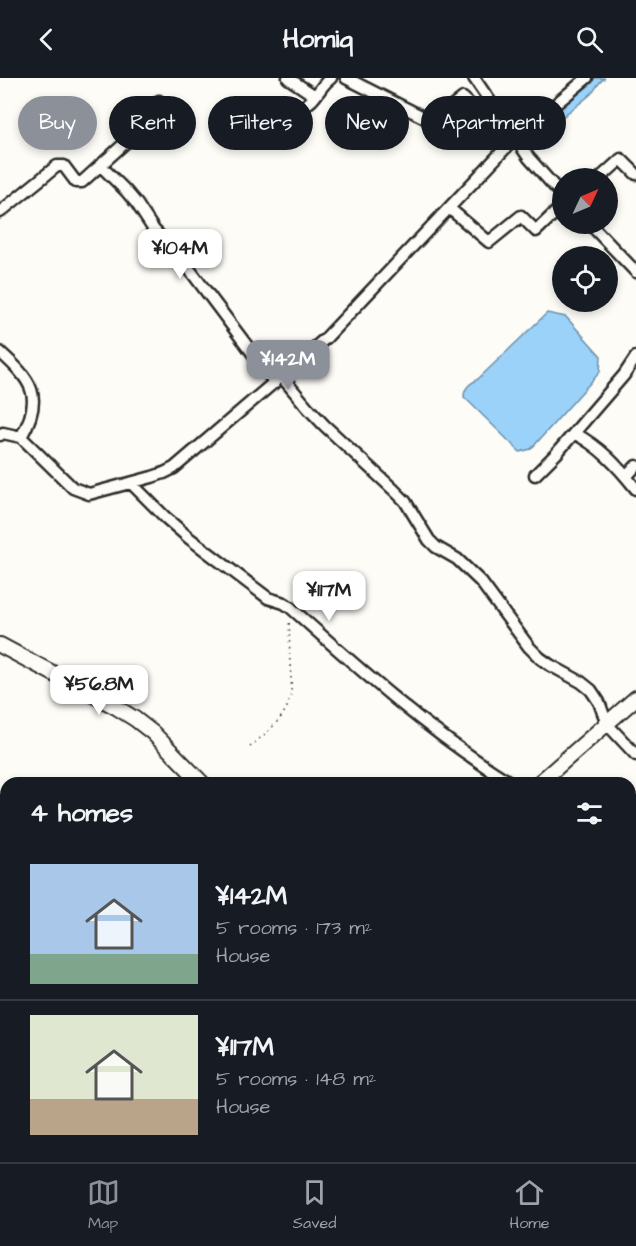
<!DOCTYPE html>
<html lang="en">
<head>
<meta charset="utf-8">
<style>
  body { margin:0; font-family:"Architects Daughter",sans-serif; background:#242831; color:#f1f3f6; height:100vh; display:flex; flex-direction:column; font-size:22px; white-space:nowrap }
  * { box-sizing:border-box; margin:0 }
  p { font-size:20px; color:#9ea1a6 }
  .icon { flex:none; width:33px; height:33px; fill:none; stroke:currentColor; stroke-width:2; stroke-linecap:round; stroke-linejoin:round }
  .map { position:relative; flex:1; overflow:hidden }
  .side { position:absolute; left:0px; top:699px; width:636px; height:386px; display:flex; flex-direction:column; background:#171b24; border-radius:18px 18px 0 0; box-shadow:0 3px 9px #0003 }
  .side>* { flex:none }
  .top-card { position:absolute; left:18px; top:18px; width:600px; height:54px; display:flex; gap:12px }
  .needle { width:39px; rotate:46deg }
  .controls { position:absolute; left:552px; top:90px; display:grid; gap:12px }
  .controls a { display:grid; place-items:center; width:66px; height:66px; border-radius:50%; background:#171b24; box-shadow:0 3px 9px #0003; font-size:30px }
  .price { position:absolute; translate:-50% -51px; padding:0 14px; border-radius:12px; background:#fff; color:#222; font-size:20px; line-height:39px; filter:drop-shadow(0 2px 3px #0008) }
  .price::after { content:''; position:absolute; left:50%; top:36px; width:18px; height:14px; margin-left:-9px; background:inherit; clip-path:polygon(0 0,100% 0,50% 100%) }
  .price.active { background:#8c9099; color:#fff }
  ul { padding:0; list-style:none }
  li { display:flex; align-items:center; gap:18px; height:150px; padding:0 30px }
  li+li { border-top:2px solid #363941 }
  li span { display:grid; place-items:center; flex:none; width:168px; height:120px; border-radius:0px; color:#555 }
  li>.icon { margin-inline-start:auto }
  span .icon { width:72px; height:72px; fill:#fffc; stroke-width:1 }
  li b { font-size:26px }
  h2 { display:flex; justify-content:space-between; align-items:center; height:72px; padding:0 30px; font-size:26px }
  .pill { padding:0 21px; border-radius:27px; background:#171b24; box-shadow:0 3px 9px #0003; font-size:21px; line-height:54px }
  .pill.active { background:#8c9099; color:#fff }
  header { display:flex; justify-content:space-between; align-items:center; height:78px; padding:0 30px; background:#171b24; font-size:27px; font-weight:700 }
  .tab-bar { display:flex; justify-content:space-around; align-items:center; height:84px; border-top:2px solid #363941; background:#171b24; font-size:16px; color:#9ea1a6 }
  .tab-bar a { display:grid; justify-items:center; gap:3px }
  .tab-bar .active { color:#8c9099 }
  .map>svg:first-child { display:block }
</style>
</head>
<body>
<header><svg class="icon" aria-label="back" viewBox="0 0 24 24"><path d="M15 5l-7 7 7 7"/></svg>Homiq<svg class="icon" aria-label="search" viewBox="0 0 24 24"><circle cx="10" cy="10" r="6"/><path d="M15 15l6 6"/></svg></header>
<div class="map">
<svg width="636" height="1084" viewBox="0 0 636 1084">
  <rect width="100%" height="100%" fill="#fdfcf7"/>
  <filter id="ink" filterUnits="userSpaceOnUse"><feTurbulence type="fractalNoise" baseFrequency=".0167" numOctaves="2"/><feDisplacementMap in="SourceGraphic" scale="12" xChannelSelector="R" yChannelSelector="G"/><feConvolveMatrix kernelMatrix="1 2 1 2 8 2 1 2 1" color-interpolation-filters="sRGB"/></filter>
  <g filter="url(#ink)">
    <path fill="#9ad2fa" stroke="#6e8fa7" stroke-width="1.5" d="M 595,0 L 605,0 C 599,3 597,9 593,14 C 585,22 576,28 567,35 C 560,41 554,49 545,52 C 540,54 536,54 531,52 Z
      M 547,235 L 566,239 L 601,278 L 600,294 L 531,371 L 520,374 L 464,319 C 464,309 470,306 478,301 Z"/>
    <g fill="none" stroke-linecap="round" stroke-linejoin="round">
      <path stroke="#9ad2fa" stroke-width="18" d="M 630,920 L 636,921
        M 0,940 L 6,946"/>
      <defs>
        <path id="minor" d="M 288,0 L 315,18
          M 346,0 L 425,40 C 441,41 451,29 463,20 L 503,57 L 516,59
          M 474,0 L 529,80 L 562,117
          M 267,59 C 280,43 297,35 312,22 C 319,15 322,6 331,0
          M 100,87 L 126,113 L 137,126 L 154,152 L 184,184 L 275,305
          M 600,100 L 621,81 L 636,96
          M 449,130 L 489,164 L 521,138 L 536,153 L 562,128
          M 0,134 L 57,88 L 64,88 L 76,104 L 82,104 L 135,56 L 159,23
          M 590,146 L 636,194
          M 0,274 C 31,302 45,318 21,359
          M 282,299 L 308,330 L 324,347 L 394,412 L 405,423 L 429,462 L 436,469 L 457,481 L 481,504 L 529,569 L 540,580 L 550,587 L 581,604 L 591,612 L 599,624 L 607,646 L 636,677
          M 574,355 C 600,369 617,387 636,411
          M 0,357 L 3,355 L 21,359 L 73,410 L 89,416 L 152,399 L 164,395 L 174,390 L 326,260 L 516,59 L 587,0
          M 535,397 L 556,376 L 624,297 L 636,279
          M 626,399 L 636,388
          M 131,405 L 166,440 L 189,460 L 268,520 L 284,525 L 290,529 C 360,592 430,655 511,705
          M 0,927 L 6,933
          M 630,998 L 636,996
          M 630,1041 L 636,1051
          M 348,1078 L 352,1084
          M 416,1078 L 418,1084
          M 472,1078 L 473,1084
          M 528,1078 L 531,1084
          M 590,1078 L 594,1084
          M 202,1084 L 208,1078
          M 298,1084 L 303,1078"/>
        <path id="tertiary" d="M 0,567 L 116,629 L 135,641 L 153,655 L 202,705
          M 539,705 L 636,620"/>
        <path id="primary" d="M 154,1084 L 160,1078"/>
      </defs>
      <use href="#minor" stroke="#2b2b2b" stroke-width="15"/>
      <use href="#tertiary" stroke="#2b2b2b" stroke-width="18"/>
      <use href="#primary" stroke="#2b2b2b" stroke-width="21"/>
      <path stroke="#2b2b2b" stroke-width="1.5" stroke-dasharray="1.5 4.5" stroke-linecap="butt" d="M 250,669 C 261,659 273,650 281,639 C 295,620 291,606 290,584 C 289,570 290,556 289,541"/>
      <use href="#minor" stroke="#fdfcf7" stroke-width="10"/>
      <use href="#tertiary" stroke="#fdfcf7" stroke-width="14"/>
      <use href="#primary" stroke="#fadf96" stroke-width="16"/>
    </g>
  </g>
</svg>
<div class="controls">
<a><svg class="needle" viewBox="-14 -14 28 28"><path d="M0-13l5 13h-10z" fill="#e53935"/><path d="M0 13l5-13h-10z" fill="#9ea1a6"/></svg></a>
<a><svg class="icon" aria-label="locate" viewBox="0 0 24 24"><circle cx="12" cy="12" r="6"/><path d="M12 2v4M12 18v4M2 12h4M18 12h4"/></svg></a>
</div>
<b class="price" style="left:180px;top:202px">¥104M</b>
<b class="price active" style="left:288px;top:313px">¥142M</b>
<b class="price" style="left:329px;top:544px">¥117M</b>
<b class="price" style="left:99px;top:638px">¥56.8M</b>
<div class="top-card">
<a class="pill active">Buy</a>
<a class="pill">Rent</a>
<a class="pill">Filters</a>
<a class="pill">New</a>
<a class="pill">Apartment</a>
</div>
<section class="side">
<h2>4 homes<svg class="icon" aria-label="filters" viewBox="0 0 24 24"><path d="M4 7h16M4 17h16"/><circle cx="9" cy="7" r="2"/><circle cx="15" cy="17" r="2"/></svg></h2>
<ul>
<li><span style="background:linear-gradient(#a9c7e8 75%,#7fa58c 0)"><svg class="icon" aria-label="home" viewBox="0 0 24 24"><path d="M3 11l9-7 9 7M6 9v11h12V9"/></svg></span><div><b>¥142M</b><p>5 rooms · 173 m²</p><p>House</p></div></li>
<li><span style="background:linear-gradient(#dfe7d0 70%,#b9a48a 0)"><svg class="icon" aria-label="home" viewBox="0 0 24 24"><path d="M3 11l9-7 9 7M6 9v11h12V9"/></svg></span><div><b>¥117M</b><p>5 rooms · 148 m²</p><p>House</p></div></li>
</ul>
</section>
</div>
<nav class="tab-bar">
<a class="active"><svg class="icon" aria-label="map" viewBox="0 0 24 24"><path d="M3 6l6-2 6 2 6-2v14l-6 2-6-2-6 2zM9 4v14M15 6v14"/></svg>Map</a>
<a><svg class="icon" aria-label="saved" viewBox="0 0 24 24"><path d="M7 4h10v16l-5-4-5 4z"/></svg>Saved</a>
<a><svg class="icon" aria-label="home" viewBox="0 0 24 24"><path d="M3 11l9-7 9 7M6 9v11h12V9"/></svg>Home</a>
</nav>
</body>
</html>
